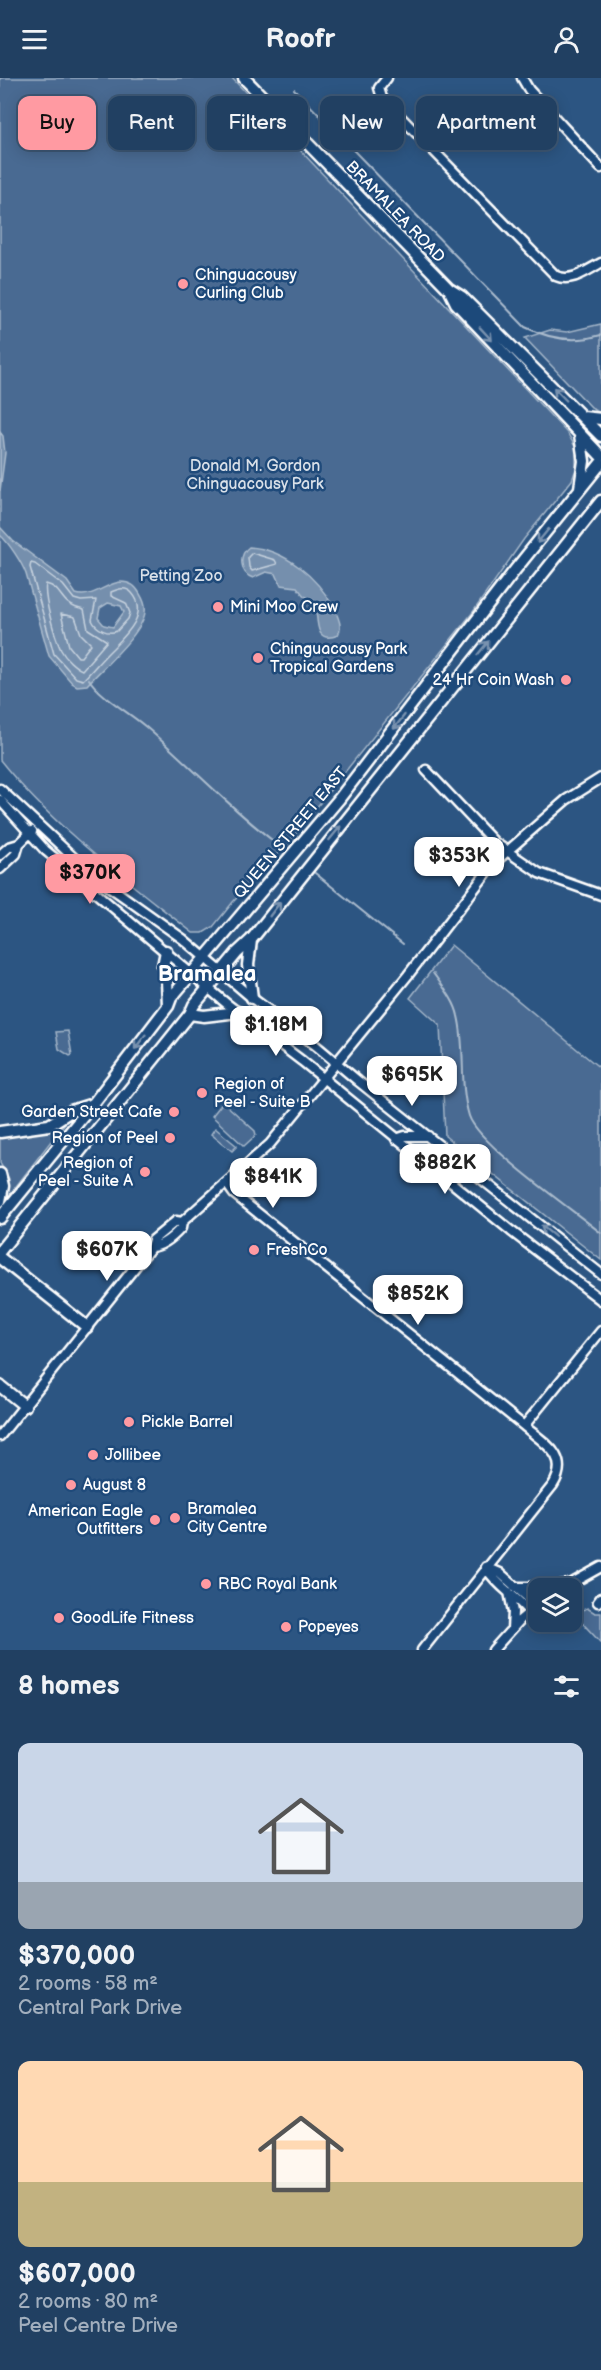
<!DOCTYPE html>
<html lang="en">
<head>
<meta charset="utf-8">
<style>
  body { margin:0; font-family:"Balsamiq Sans",sans-serif; background:#2d4b6b; color:#f1f3f6; height:100vh; display:flex; flex-direction:column; font-size:22px; white-space:nowrap }
  * { box-sizing:border-box; margin:0 }
  p { font-size:20px; color:#a2afbe }
  .icon { flex:none; width:33px; height:33px; fill:none; stroke:currentColor; stroke-width:2; stroke-linecap:round; stroke-linejoin:round }
  .map { position:relative; height:1572px; overflow:hidden }
  .sheet { display:flex; flex-direction:column; background:#214062; flex:1 }
  .sheet>* { flex:none }
  .hud { position:absolute; left:18px; top:18px; width:566px; height:54px; display:flex; gap:12px }
  .controls { position:absolute; left:528px; top:1500px; display:grid; gap:12px }
  .controls a { display:grid; place-items:center; width:54px; height:54px; border-radius:12px; background:#214062; box-shadow:0 3px 15px #0003,0 0 0 2px #3e5977; font-size:30px }
  .price { position:absolute; translate:-50% -51px; padding:0 14px; border-radius:12px; background:#fff; color:#222; font-size:20px; line-height:39px; filter:drop-shadow(0 2px 3px #0008) }
  .price::after { content:''; position:absolute; left:50%; top:36px; width:18px; height:14px; margin-left:-9px; background:inherit; clip-path:polygon(0 0,100% 0,50% 100%) }
  .price.selected { background:#ff9aa2; color:#111 }
  ul { padding:0; list-style:none }
  li { display:grid; align-content:center; gap:12px; height:318px; padding:0 18px }
  li span { display:grid; place-items:center; height:186px; border-radius:12px; color:#555 }
  li>.icon { margin-inline-start:auto }
  span .icon { width:108px; height:108px; fill:#fffc; stroke-width:1 }
  li b { font-size:26px }
  h2 { display:flex; justify-content:space-between; align-items:center; height:72px; padding:0 18px; font-size:26px }
  .tag { padding:0 21px; border-radius:12px; background:#214062; box-shadow:0 3px 15px #0003,0 0 0 2px #3e5977; font-size:21px; line-height:54px }
  .tag.selected { background:#ff9aa2; color:#111 }
  header { display:flex; justify-content:space-between; align-items:center; height:78px; padding:0 18px; background:#214062; font-size:27px; font-weight:800 }
  .map>svg:first-child { display:block }
</style>
</head>
<body>
<header><svg class="icon" aria-label="menu" viewBox="0 0 24 24"><path d="M4 6h16M4 12h16M4 18h16"/></svg>Roofr<svg class="icon" aria-label="person" viewBox="0 0 24 24"><circle cx="12" cy="8" r="4"/><path d="M4 21q1-7 8-7t8 7"/></svg></header>
<div class="map">
<svg width="601" height="1572" viewBox="0 0 601 1572">
  <rect width="100%" height="100%" fill="#2c5582"/>
  <filter id="ink" filterUnits="userSpaceOnUse"><feTurbulence type="fractalNoise" baseFrequency=".0167" numOctaves="2"/><feDisplacementMap in="SourceGraphic" scale="12" xChannelSelector="R" yChannelSelector="G"/><feConvolveMatrix kernelMatrix="1 2 1 2 8 2 1 2 1" color-interpolation-filters="sRGB"/></filter>
  <g filter="url(#ink)">
    <path fill="#486b92" stroke="#a4b5c8" stroke-width="1.5" d="M 0,0 L 232,0 L 568,356 L 578,374 L 579,377 L 576,377 L 576,391 L 572,402 L 524,461 L 473,534 L 288,765 L 233,824 L 213,849 L 203,855 L 193,855 C 125,801 54,750 0,682 Z
      M 601,246 L 601,335 L 594,332 L 525,260 L 550,252 L 567,254 Z
      M 451,867 L 601,991 L 601,1182 L 445,1058 L 440,947 L 410,920 Z
      M 68,953 L 72,977 L 70,978 L 59,971 L 56,954 Z
      M 223,1024 L 255,1053 L 256,1057 L 244,1068 L 212,1038 Z
      M 65,1045 L 7,1120 L 9,1101 L 0,1085 L 0,1058 L 43,1052 Z
      M 215,1050 L 237,1068 L 232,1073 L 211,1056 Z
      M 587,1530 L 595,1535 L 601,1535 L 601,1565 L 574,1536 Z"/>
    <path fill="#748fad" stroke="#acbcce" stroke-width="1.5" fill-rule="evenodd" d="M 0,354 L 3,358 L 5,375 L 0,413 Z
      M 0,449 L 13,463 L 67,503 L 76,516 C 92,521 106,505 121,504 C 129,504 136,508 140,516 C 143,521 146,528 145,534 C 143,555 102,590 87,607 L 77,608 L 72,605 L 49,578 L 26,496 C 22,485 9,465 0,457 ZM 108,525 L 121,528 L 124,534 L 113,549 L 104,547 L 98,540 L 100,530 Z
      M 249,469 C 285,471 318,500 334,530 C 338,539 343,548 338,557 C 310,569 320,532 314,522 L 304,518 L 297,509 L 281,507 L 276,496 L 266,494 L 253,500 C 240,496 238,477 249,469 Z"/>
    <g fill="none" stroke-linecap="round" stroke-linejoin="round">
      <path stroke="#c7d2de" stroke-width="1.5" d="M 252,475 L 275,482 L 277,486 L 252,493 L 249,489 L 248,479 Z
        M 31,485 L 35,486 L 63,507 L 74,521 L 81,523 L 96,522 L 92,542 C 96,551 108,557 117,553 L 128,541 L 130,535 L 126,525 L 111,518 L 111,514 C 118,511 126,508 132,515 C 151,536 123,560 109,574 C 100,583 92,593 83,602 L 76,600 L 54,576 L 30,489 Z
        M 46,506 C 64,510 58,527 84,532 L 88,551 L 107,563 L 82,592 C 75,589 65,580 61,572 C 55,559 43,519 46,506 Z
        M 61,536 L 75,539 L 81,556 L 91,566 L 81,579 L 78,579 L 69,568 Z"/>
      <path stroke="#acbcce" stroke-width="2" d="M 294,11 L 525,249 C 549,261 575,265 601,257
        M 89,601 C 99,618 130,635 146,649 C 191,688 233,733 281,769
        M 315,795 L 403,866
        M 433,895 C 442,908 455,922 458,938 C 466,970 459,1005 469,1038 C 478,1066 574,1133 601,1155"/>
      <defs>
        <path id="minor" d="M 387,0 L 379,10 L 382,20 L 556,198 C 572,205 587,192 601,185
          M 522,0 L 529,12 L 601,90
          M 426,692 L 494,764 L 539,795 L 601,817
          M 0,711 L 89,794 L 183,861 L 252,920 L 314,966 L 358,1003 L 601,1196
          M 0,722 L 45,772 L 227,926 L 302,983 L 511,1153 L 601,1222
          M 0,777 L 9,769 L 19,766
          M 0,791 L 16,776 L 19,766 L 32,753
          M 396,1061 L 405,1058 L 428,1058
          M 226,1105 L 234,1116 L 524,1348 C 544,1365 571,1378 553,1407 L 422,1572
          M 151,1169 C 163,1168 173,1159 181,1150 L 182,1144 L 270,1066 L 408,897 L 495,784 L 566,722 L 601,700
          M 524,1348 L 601,1253
          M 0,1358 L 151,1169 L 153,1162 L 176,1143 L 182,1144
          M 486,1489 L 500,1495 L 537,1528
          M 486,1490 C 497,1508 516,1518 529,1534
          M 517,1509 L 549,1509 L 569,1506
          M 565,1509 L 601,1489
          M 509,1514 L 513,1534 L 512,1551
          M 598,1524 L 601,1520
          M 493,1572 L 520,1542 L 538,1527"/>
        <path id="major" d="M 244,0 L 449,211 L 456,225 L 601,378
          M 449,211 L 462,219 L 601,358
          M 583,339 L 601,341
          M 580,410 L 584,383 L 580,357
          M 251,862 L 248,887 L 252,920
          M 166,873 L 163,888 L 167,902 L 168,927
          M 190,936 L 204,938 L 238,934
          M 0,1054 L 49,1047 L 71,1033 L 93,1026
          M 0,1096 L 3,1108 L 0,1123
          M 0,1140 L 93,1026 L 168,928 L 171,920 L 339,721 L 515,492 L 601,385
          M 0,1173 L 190,936 L 194,927 L 237,875 L 251,862 L 601,423
          M 0,1180 L 87,1249
          M 0,1308 L 25,1328"/>
      </defs>
      <use href="#minor" stroke="#fff" stroke-width="13"/>
      <use href="#major" stroke="#fff" stroke-width="15"/>
      <use href="#minor" stroke="#1f4a7a" stroke-width="8"/>
      <use href="#major" stroke="#1f4a7a" stroke-width="10"/>
    </g>
    <defs><path id="oneway-shaft" d="M-6 0H5M1.5-3L5.5 0L1.5 3" fill="none" stroke-width="1.6" stroke-linecap="round" stroke-linejoin="round" transform="scale(1.5)"/></defs>
    <g stroke="#7992af">
      <use href="#oneway-shaft" transform="translate(486 256) rotate(47)"/>
      <use href="#oneway-shaft" transform="translate(560 316) rotate(-134)"/>
      <use href="#oneway-shaft" transform="translate(543 458) rotate(129)"/>
      <use href="#oneway-shaft" transform="translate(483 570) rotate(-51)"/>
      <use href="#oneway-shaft" transform="translate(399 644) rotate(128)"/>
      <use href="#oneway-shaft" transform="translate(335 755) rotate(-51)"/>
      <use href="#oneway-shaft" transform="translate(275 831) rotate(-53)"/>
      <use href="#oneway-shaft" transform="translate(140 964) rotate(127)"/>
      <use href="#oneway-shaft" transform="translate(548 1153) rotate(-141)"/>
    </g>
  </g>
  <g fill="#ff9aa2" stroke="#1f4a7a" stroke-width="2">
    <circle cx="183" cy="206" r="6"/>
    <circle cx="218" cy="529" r="6"/>
    <circle cx="258" cy="580" r="6"/>
    <circle cx="566" cy="602" r="6"/>
    <circle cx="202" cy="1015" r="6"/>
    <circle cx="174" cy="1034" r="6"/>
    <circle cx="170" cy="1060" r="6"/>
    <circle cx="145" cy="1094" r="6"/>
    <circle cx="254" cy="1172" r="6"/>
    <circle cx="129" cy="1344" r="6"/>
    <circle cx="93" cy="1377" r="6"/>
    <circle cx="71" cy="1407" r="6"/>
    <circle cx="175" cy="1440" r="6"/>
    <circle cx="155" cy="1442" r="6"/>
    <circle cx="206" cy="1506" r="6"/>
    <circle cx="59" cy="1540" r="6"/>
    <circle cx="286" cy="1549" r="6"/>
  </g>
  <g text-anchor="middle" dominant-baseline="central" stroke-width="5" stroke-linejoin="round" paint-order="stroke">
    <g font-size="16" fill="#fff" stroke="#1f4a7a">
      <text transform="translate(395 134) rotate(46)">BRAMALEA ROAD</text>
      <text transform="translate(291 755) rotate(-50)">QUEEN STREET EAST</text>
    </g>
    <g font-size="16" fill="#fff" stroke="#1f4a7a" text-anchor="start">
      <text x="195" y="197">Chinguacousy<tspan x="195" dy="18">Curling Club</tspan></text>
      <text x="230" y="529">Mini Moo Crew</text>
      <text x="270" y="571">Chinguacousy Park<tspan x="270" dy="18">Tropical Gardens</tspan></text>
      <text x="554" y="602" text-anchor="end">24 Hr Coin Wash</text>
      <text x="214" y="1006">Region of<tspan x="214" dy="18">Peel - Suite B</tspan></text>
      <text x="162" y="1034" text-anchor="end">Garden Street Cafe</text>
      <text x="158" y="1060" text-anchor="end">Region of Peel</text>
      <text x="133" y="1085" text-anchor="end">Region of<tspan x="133" dy="18">Peel - Suite A</tspan></text>
      <text x="266" y="1172">FreshCo</text>
      <text x="141" y="1344">Pickle Barrel</text>
      <text x="105" y="1377">Jollibee</text>
      <text x="83" y="1407">August 8</text>
      <text x="187" y="1431">Bramalea<tspan x="187" dy="18">City Centre</tspan></text>
      <text x="143" y="1433" text-anchor="end">American Eagle<tspan x="143" dy="18">Outfitters</tspan></text>
      <text x="218" y="1506">RBC Royal Bank</text>
      <text x="71" y="1540">GoodLife Fitness</text>
      <text x="298" y="1549">Popeyes</text>
    </g>
    <g font-size="16" fill="#dae1e9" stroke="#1f4a7a">
      <text x="255" y="388">Donald M. Gordon<tspan x="255" dy="18">Chinguacousy Park</tspan></text>
      <text x="181" y="498">Petting Zoo</text>
    </g>
    <g font-size="22" font-weight="bold" fill="#fff" stroke="#1f4a7a">
      <text x="207" y="896">Bramalea</text>
    </g>
  </g>
</svg>
<div class="controls">
<a><svg class="icon" aria-label="layers" viewBox="0 0 24 24"><path d="M12 4l9 5-9 5-9-5zM3 14l9 5 9-5"/></svg></a>
</div>
<b class="price" style="left:459px;top:810px">$353K</b>
<b class="price selected" style="left:90px;top:827px">$370K</b>
<b class="price" style="left:276px;top:979px">$1.18M</b>
<b class="price" style="left:412px;top:1029px">$695K</b>
<b class="price" style="left:445px;top:1117px">$882K</b>
<b class="price" style="left:273px;top:1131px">$841K</b>
<b class="price" style="left:107px;top:1204px">$607K</b>
<b class="price" style="left:418px;top:1248px">$852K</b>
<div class="hud">
<a class="tag selected">Buy</a>
<a class="tag">Rent</a>
<a class="tag">Filters</a>
<a class="tag">New</a>
<a class="tag">Apartment</a>
</div>
</div>
<section class="sheet">
<h2>8 homes<svg class="icon" aria-label="filters" viewBox="0 0 24 24"><path d="M4 7h16M4 17h16"/><circle cx="9" cy="7" r="2"/><circle cx="15" cy="17" r="2"/></svg></h2>
<ul>
<li><span style="background:linear-gradient(#c9d6e8 75%,#9aa5b1 0)"><svg class="icon" aria-label="home" viewBox="0 0 24 24"><path d="M3 11l9-7 9 7M6 9v11h12V9"/></svg></span><div><b>$370,000</b><p>2 rooms · 58 m²</p><p>Central Park Drive</p></div></li>
<li><span style="background:linear-gradient(#ffd9b3 65%,#c2b280 0)"><svg class="icon" aria-label="home" viewBox="0 0 24 24"><path d="M3 11l9-7 9 7M6 9v11h12V9"/></svg></span><div><b>$607,000</b><p>2 rooms · 80 m²</p><p>Peel Centre Drive</p></div></li>
</ul>
</section>
</body>
</html>
